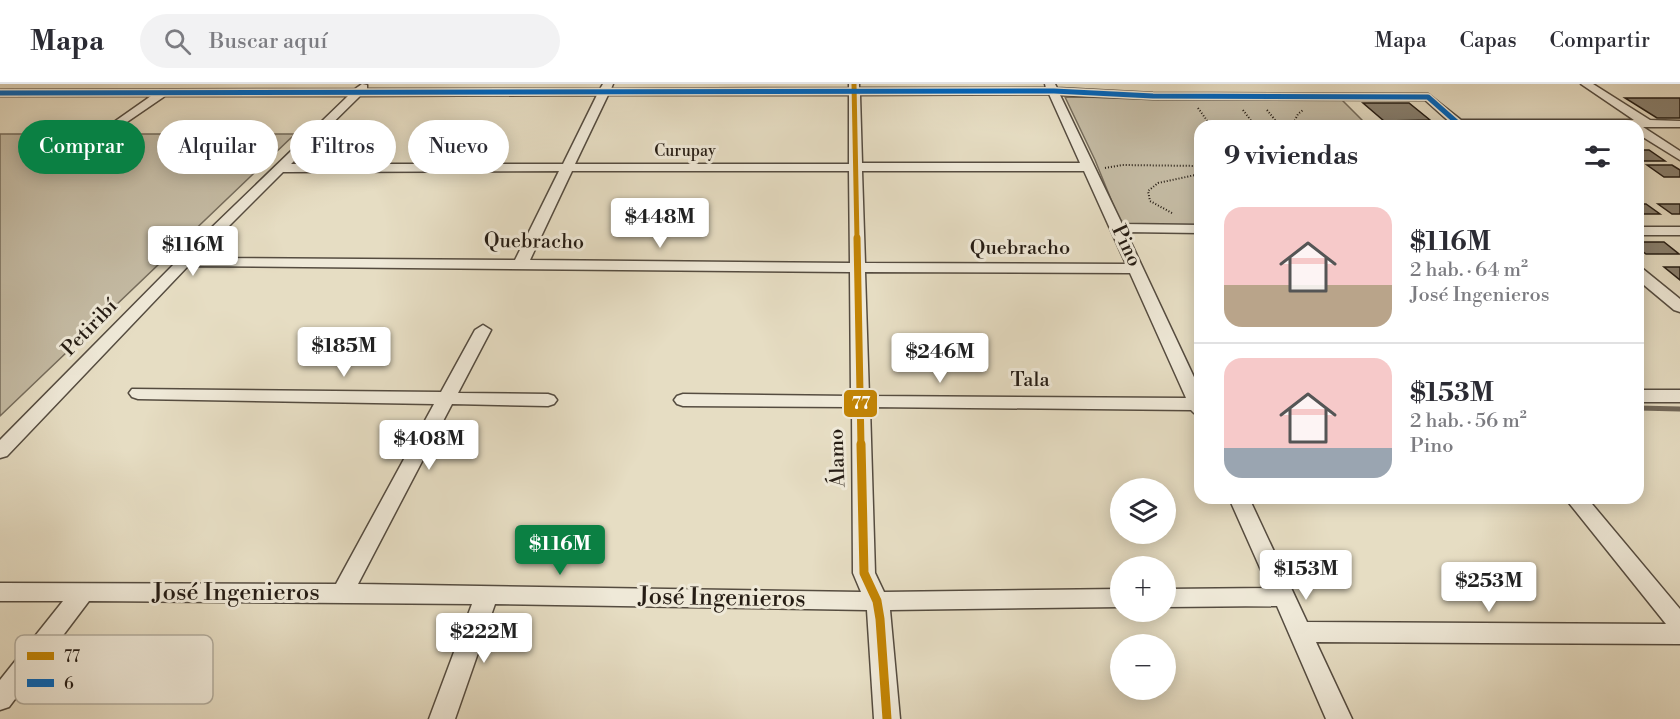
<!DOCTYPE html>
<html lang="es">
<head>
<meta charset="utf-8">
<style>
  body { margin:0; font-family:"Libre Bodoni",serif; background:#f2f2f3; color:#2b2b33; height:100vh; display:flex; flex-direction:column; font-size:22px; white-space:nowrap }
  * { box-sizing:border-box; margin:0 }
  p { font-size:20px; color:#7c7c81 }
  .icon { flex:none; width:33px; height:33px; fill:none; stroke:currentColor; stroke-width:2; stroke-linecap:round; stroke-linejoin:round }
  .map { position:relative; flex:1; overflow:hidden }
  .panel { position:absolute; left:1194px; top:36px; width:450px; height:384px; display:flex; flex-direction:column; background:#fff; border-radius:18px; box-shadow:0 3px 15px #0003 }
  .panel>* { flex:none }
  .guide { position:absolute; left:18px; top:36px; width:570px; height:54px; display:flex; gap:12px }
  .buttons { position:absolute; left:1110px; top:394px; display:grid; gap:12px }
  .buttons a { display:grid; place-items:center; width:66px; height:66px; border-radius:50%; background:#fff; box-shadow:0 3px 15px #0003; font-size:30px }
  .price { position:absolute; translate:-50% -51px; padding:0 14px; border-radius:6px; background:#fff; color:#222; font-size:20px; line-height:39px; filter:drop-shadow(0 2px 3px #0008) }
  .price::after { content:''; position:absolute; left:50%; top:36px; width:18px; height:14px; margin-left:-9px; background:inherit; clip-path:polygon(0 0,100% 0,50% 100%) }
  .price.active { background:#0b8043; color:#fff }
  ul { padding:0; list-style:none }
  li { display:flex; align-items:center; gap:18px; height:150px; padding:0 30px }
  li+li { border-top:2px solid #e1e1e2 }
  li span { display:grid; place-items:center; flex:none; width:168px; height:120px; border-radius:18px; color:#555 }
  li>.icon { margin-inline-start:auto }
  span .icon { width:72px; height:72px; fill:#fffc; stroke-width:1 }
  li b { font-size:26px }
  h2 { display:flex; justify-content:space-between; align-items:center; height:72px; padding:0 30px; font-size:26px }
  .tag { padding:0 21px; border-radius:27px; background:#fff; box-shadow:0 3px 15px #0003; font-size:21px; line-height:54px }
  .tag.active { background:#0b8043; color:#fff }
  header { display:flex; align-items:center; gap:36px; box-sizing:border-box; height:84px; padding:0 30px; background:#fff; border-bottom:2px solid #e1e1e2 }
  header strong { font-size:28px }
  nav { display:flex; gap:33px; margin-inline-start:auto; font-size:21px }
  .search { width:420px; height:54px; background:#f2f2f3; display:flex; align-items:center; gap:15px; box-sizing:border-box; padding:0 21px; border-radius:33px; color:#7c7c81; font-size:22px }
  .map>svg:first-child { display:block }
</style>
</head>
<body>
<header>
<strong>Mapa</strong>
<div class="search"><svg class="icon" aria-label="search" viewBox="0 0 24 24"><circle cx="10" cy="10" r="6"/><path d="M15 15l6 6"/></svg>Buscar aquí</div>
<nav><a>Mapa</a><a>Capas</a><a>Compartir</a></nav>
</header>
<div class="map">
<svg width="1680" height="635" viewBox="0 0 1680 635">
  <rect width="100%" height="100%" fill="#e6ddc3"/>
  <filter id="stains"><feTurbulence type="fractalNoise" baseFrequency=".00333" numOctaves="4"/><feColorMatrix values="0 0 0 0 .2 0 0 0 0 .09 0 0 0 0 .02 0 0 0 .5 -.17"/></filter>
  <radialGradient id="worn" r=".72"><stop offset=".6" stop-color="#630" stop-opacity="0"/><stop offset="1" stop-color="#630" stop-opacity=".3"/></radialGradient>
  <path fill="#c5bca5" stroke="#756c5c" stroke-width="1.5" d="M 1065,13 L 1342,16 L 1367,41 L 1453,42 L 1200,42 L 1200,141 L 1128,141 L 1119,135 L 1095,76 Z
    M 0,50 L 295,50 L 0,332 Z"/>
  <g fill="none" stroke-linecap="round" stroke-linejoin="round">
    <path stroke="#71685a" stroke-width="5" d="M 1638,324 L 1680,325"/>
  </g>
  <path fill="#89806f" stroke="#251c14" stroke-width="1.5" d="M 1625,14 L 1680,14 L 1680,34 L 1657,34 Z
    M 1363,19 L 1409,19 L 1430,36 L 1384,37 Z
    M 1638,66 L 1649,66 L 1665,77 L 1640,77 L 1638,75 Z
    M 1647,81 L 1672,81 L 1680,86 L 1680,93 L 1664,93 Z
    M 1638,120 L 1646,120 L 1660,130 L 1638,130 Z
    M 1658,120 L 1680,120 L 1680,130 L 1672,130 Z
    M 1638,158 L 1664,158 L 1679,170 L 1646,170 L 1638,164 Z
    M 1664,183 L 1680,183 L 1680,196 Z"/>
  <g fill="none" stroke-linecap="round" stroke-linejoin="round">
    <defs>
      <path id="minor" d="M 362,0 L 367,1 L 367,5 L 600,5 L 603,0 L 613,0 L 611,5 L 849,4 L 849,0 L 859,0 L 859,4 L 1046,4 L 1045,0 L 1055,0 L 1057,4 L 1153,9 L 1428,10 L 1461,36 L 1634,36 L 1581,0 L 1593,0 L 1650,36 L 1680,37 L 1680,43 L 1643,43 L 1680,67 L 1680,76 L 1638,50 L 1638,42 L 1454,42 L 1425,16 L 1153,15 L 1060,11 L 1122,140 L 1200,141 L 1200,149 L 1126,148 L 1200,306 L 1200,331 L 1194,329 L 1191,326 L 870,323 L 875,489 L 884,508 L 1120,505 L 1120,523 L 890,526 L 900,635 L 874,635 L 867,526 L 495,520 L 455,635 L 429,635 L 472,520 L 89,517 L 9,623 L 0,626 L 0,596 L 63,517 L 0,517 L 0,499 L 336,500 L 434,320 L 138,315 L 132,313 L 129,309 L 132,305 L 441,308 L 475,246 L 483,241 L 491,246 L 458,309 L 548,310 L 554,312 L 557,316 L 554,320 L 548,322 L 452,320 L 358,500 L 861,508 L 853,489 L 852,323 L 683,322 L 677,320 L 674,316 L 677,312 L 683,310 L 851,312 L 850,188 L 188,182 L 7,372 L 0,374 L 0,356 L 179,175 L 348,12 L 165,12 L 108,51 L 104,49 L 104,45 L 151,12 L 0,12 L 0,6 L 355,5 ZM 1049,10 L 1080,79 L 862,79 L 860,11 ZM 597,11 L 563,80 L 291,80 L 360,12 ZM 608,11 L 849,11 L 849,80 L 575,80 ZM 559,87 L 515,176 L 197,174 L 283,88 ZM 572,87 L 849,87 L 850,179 L 530,176 ZM 862,87 L 1084,87 L 1126,180 L 865,179 ZM 865,188 L 1130,189 L 1186,314 L 869,312 Z
        M 1638,143 L 1680,143 L 1680,151 L 1638,151 Z
        M 1638,183 L 1643,185 L 1680,215 L 1680,228 L 1674,226 L 1638,196 Z
        M 1638,306 L 1680,306 L 1680,318 L 1638,318 Z
        M 1229,414 L 1249,414 L 1307,538 L 1666,540 L 1565,414 L 1587,414 L 1680,525 L 1680,560 L 1316,558 L 1352,635 L 1326,635 L 1277,522 L 1166,523 L 1166,505 L 1269,504 Z"/>
    </defs>
    <use href="#minor" stroke="#554c40" stroke-width="3"/>
    <path stroke="#251c14" stroke-width="2" stroke-dasharray="1 2" stroke-linecap="butt" d="M 1198,24 L 1211,42
      M 1243,26 L 1255,42
      M 1267,26 L 1280,42
      M 1292,42 L 1298,30 L 1303,26
      M 1105,84 L 1122,81 L 1200,82
      M 1172,129 L 1150,117 L 1148,107 L 1158,99 L 1200,90"/>
    <use href="#minor" fill="#efe9d8" fill-rule="evenodd"/>
    <defs>
      <path id="bus-1-far2" d="M 854,0 L 857,155"/>
      <path id="bus-1-far1" d="M 857,154 L 861,361"/>
      <path id="bus-1" d="M 861,360 L 864,489 L 877,517 L 880,535 L 887,635"/>
      <path id="bus-2" d="M 0,9 L 1054,7 L 1153,12 L 1428,13 L 1461,42"/>
    </defs>
    <use href="#bus-1-far2" stroke="#efe9d8" stroke-width="8"/>
    <use href="#bus-1-far1" stroke="#efe9d8" stroke-width="10"/>
    <use href="#bus-1" stroke="#efe9d8" stroke-width="14"/>
    <use href="#bus-2" stroke="#efe9d8" stroke-width="8"/>
    <use href="#bus-1-far2" stroke="#c28405" stroke-width="5"/>
    <use href="#bus-1-far1" stroke="#c28405" stroke-width="7"/>
    <use href="#bus-1" stroke="#c28405" stroke-width="9"/>
    <use href="#bus-2" stroke="#0065bd" stroke-width="5"/>
  </g>
  <g text-anchor="middle" dominant-baseline="central" stroke-width="6" stroke-linejoin="round" paint-order="stroke">
    <g font-size="16" fill="#251c14" stroke="#efe9d8">
      <text x="685" y="67">Curupay</text>
    </g>
    <g font-size="20" fill="#251c14" stroke="#efe9d8">
      <text transform="translate(534 158) rotate(1)">Quebracho</text>
      <text transform="translate(1126 162) rotate(65)">Pino</text>
      <text x="1020" y="164">Quebracho</text>
      <text transform="translate(90 244) rotate(-46)">Petiribí</text>
      <text x="1030" y="296">Tala</text>
      <text transform="translate(838 374) rotate(-92)">Álamo</text>
    </g>
    <g font-size="24" fill="#251c14" stroke="#efe9d8">
      <text x="236" y="509">José Ingenieros</text>
      <text transform="translate(722 514) rotate(1)">José Ingenieros</text>
    </g>
  </g>
  <rect x="15" y="551" width="198" height="69" rx="9" fill="#efe9d8" stroke="#b2ac9d" stroke-width="1.5"/>
  <rect x="27" y="568" width="27" height="8" fill="#c28405"/>
  <rect x="27" y="595" width="27" height="8" fill="#0065bd"/>
  <g font-size="16" fill="#251c14">
    <text x="64" y="578">77</text>
    <text x="64" y="605">6</text>
  </g>
  <rect stroke="#efe9d8" stroke-width="2" x="843" y="305" width="35" height="29" rx="6" fill="#c28405"/>
  <g font-size="16" text-anchor="middle" font-weight="bold" fill="#fff">
    <text x="861" y="325">77</text>
  </g>
  <rect width="100%" height="100%" filter="url(#stains)"/>
  <rect width="100%" height="100%" fill="url(#worn)"/>
</svg>
<div class="buttons">
<a><svg class="icon" aria-label="layers" viewBox="0 0 24 24"><path d="M12 4l9 5-9 5-9-5zM3 14l9 5 9-5"/></svg></a>
<a>+</a>
<a>−</a>
</div>
<b class="price" style="left:660px;top:165px">$448M</b>
<b class="price" style="left:193px;top:193px">$116M</b>
<b class="price" style="left:344px;top:294px">$185M</b>
<b class="price" style="left:940px;top:300px">$246M</b>
<b class="price" style="left:429px;top:387px">$408M</b>
<b class="price active" style="left:560px;top:492px">$116M</b>
<b class="price" style="left:1306px;top:517px">$153M</b>
<b class="price" style="left:1489px;top:529px">$253M</b>
<b class="price" style="left:484px;top:580px">$222M</b>
<div class="guide">
<a class="tag active">Comprar</a>
<a class="tag">Alquilar</a>
<a class="tag">Filtros</a>
<a class="tag">Nuevo</a>
</div>
<section class="panel">
<h2>9 viviendas<svg class="icon" aria-label="filters" viewBox="0 0 24 24"><path d="M4 7h16M4 17h16"/><circle cx="9" cy="7" r="2"/><circle cx="15" cy="17" r="2"/></svg></h2>
<ul>
<li><span style="background:linear-gradient(#f6c9c9 65%,#b9a48a 0)"><svg class="icon" aria-label="home" viewBox="0 0 24 24"><path d="M3 11l9-7 9 7M6 9v11h12V9"/></svg></span><div><b>$116M</b><p>2 hab. · 64 m²</p><p>José Ingenieros</p></div></li>
<li><span style="background:linear-gradient(#f6c9c9 75%,#9aa5b1 0)"><svg class="icon" aria-label="home" viewBox="0 0 24 24"><path d="M3 11l9-7 9 7M6 9v11h12V9"/></svg></span><div><b>$153M</b><p>2 hab. · 56 m²</p><p>Pino</p></div></li>
</ul>
</section>
</div>
</body>
</html>
